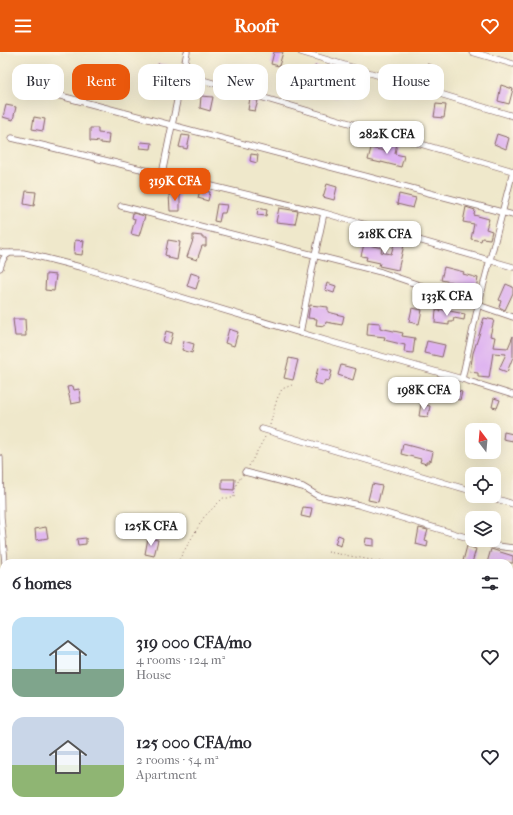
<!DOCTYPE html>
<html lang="en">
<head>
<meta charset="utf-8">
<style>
  body { margin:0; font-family:"IM FELL French Canon",serif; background:#f7f7f7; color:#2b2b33; height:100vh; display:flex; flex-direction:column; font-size:15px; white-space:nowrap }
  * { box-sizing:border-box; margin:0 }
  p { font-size:13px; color:#7c7c81 }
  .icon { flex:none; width:22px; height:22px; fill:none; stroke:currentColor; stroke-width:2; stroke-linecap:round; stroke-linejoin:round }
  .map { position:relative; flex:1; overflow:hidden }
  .details { position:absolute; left:0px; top:507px; width:513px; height:256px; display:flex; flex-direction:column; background:#fff; border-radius:12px 12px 0 0; box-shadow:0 4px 16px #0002 }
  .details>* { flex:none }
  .banner { position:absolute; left:12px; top:12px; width:489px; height:36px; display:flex; gap:8px }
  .needle { width:26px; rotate:344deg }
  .tools { position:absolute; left:465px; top:371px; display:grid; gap:8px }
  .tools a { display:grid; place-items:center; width:36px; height:36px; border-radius:8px; background:#fff; box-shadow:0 4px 16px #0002; font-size:20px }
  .price { position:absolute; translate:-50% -34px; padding:0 9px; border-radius:8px; background:#fff; color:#222; font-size:13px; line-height:26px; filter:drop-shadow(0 1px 2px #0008) }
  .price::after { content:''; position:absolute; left:50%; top:24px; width:12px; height:9px; margin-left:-6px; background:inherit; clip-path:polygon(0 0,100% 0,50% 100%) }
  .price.current { background:#ea580c; color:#fff }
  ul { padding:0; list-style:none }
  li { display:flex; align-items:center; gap:12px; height:100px; padding:0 12px }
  li span { display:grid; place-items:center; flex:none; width:112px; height:80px; border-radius:12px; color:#555 }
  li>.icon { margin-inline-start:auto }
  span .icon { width:48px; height:48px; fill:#fffc; stroke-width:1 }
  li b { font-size:17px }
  h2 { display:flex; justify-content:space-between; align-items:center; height:48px; padding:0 12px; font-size:17px }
  .tag { padding:0 14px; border-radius:12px; background:#fff; box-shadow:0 4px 16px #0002; font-size:14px; line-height:36px }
  .tag.current { background:#ea580c; color:#fff }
  header { display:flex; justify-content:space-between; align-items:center; height:52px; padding:0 12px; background:#ea580c; color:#fff; font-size:18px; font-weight:700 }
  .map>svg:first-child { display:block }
</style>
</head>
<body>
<header><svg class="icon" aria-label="menu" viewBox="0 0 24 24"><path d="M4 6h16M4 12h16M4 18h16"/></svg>Roofr<svg class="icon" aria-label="heart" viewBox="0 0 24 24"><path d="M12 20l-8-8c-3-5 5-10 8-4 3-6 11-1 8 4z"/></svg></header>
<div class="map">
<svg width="513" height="763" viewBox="0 0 513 763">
  <rect width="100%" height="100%" fill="#fcf5e5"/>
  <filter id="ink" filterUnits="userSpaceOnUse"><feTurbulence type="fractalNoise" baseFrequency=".025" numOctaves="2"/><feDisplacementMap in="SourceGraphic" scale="8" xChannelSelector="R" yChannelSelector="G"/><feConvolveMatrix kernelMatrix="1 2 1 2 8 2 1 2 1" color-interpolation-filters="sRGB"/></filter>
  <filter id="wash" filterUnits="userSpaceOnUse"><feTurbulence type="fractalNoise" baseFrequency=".012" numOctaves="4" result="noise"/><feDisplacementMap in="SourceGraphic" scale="16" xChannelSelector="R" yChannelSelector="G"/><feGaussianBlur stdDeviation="0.9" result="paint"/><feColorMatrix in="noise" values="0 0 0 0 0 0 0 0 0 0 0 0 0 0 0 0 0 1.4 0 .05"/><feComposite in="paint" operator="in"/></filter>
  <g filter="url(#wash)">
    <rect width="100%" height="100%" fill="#efe8cb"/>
    <g id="blocks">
      <path fill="#ddb0f1" d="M 274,0 L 283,0 L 279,14 L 271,12 Z
        M 158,12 L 168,13 L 166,23 L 156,22 Z
        M 427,12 L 438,15 L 434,29 L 422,25 Z
        M 315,14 L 349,25 L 350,20 L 359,22 L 357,37 L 340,34 L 337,46 L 330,44 L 331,41 L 326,39 L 330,30 L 312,24 Z
        M 501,33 L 513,37 L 509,52 L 498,49 Z
        M 201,44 L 213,45 L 210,59 L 200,56 Z
        M 250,46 L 258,49 L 255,59 L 248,58 Z
        M 436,52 L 446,53 L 444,66 L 434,65 Z
        M 6,53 L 16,55 L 13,68 L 3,65 Z
        M 34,65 L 45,67 L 43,79 L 32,77 Z
        M 90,76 L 98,76 L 98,81 L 109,82 L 108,92 L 101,91 L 101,90 L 90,89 Z
        M 497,82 L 509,86 L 506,97 L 494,92 Z
        M 182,83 L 190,84 L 187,97 L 179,95 Z
        M 388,87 L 397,90 L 395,102 L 404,104 L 401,115 L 381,110 L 381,111 L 368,108 L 371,96 L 385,99 Z
        M 141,90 L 152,91 L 151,97 L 140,96 Z
        M 251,102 L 258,103 L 257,111 L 250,109 Z
        M 327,132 L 337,135 L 334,148 L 323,145 Z
        M 200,138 L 210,140 L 208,149 L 198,146 Z
        M 26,139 L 36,140 L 34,154 L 24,152 Z
        M 169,142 L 180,142 L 180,159 L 170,159 Z
        M 399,142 L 416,146 L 413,156 L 397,152 Z
        M 217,152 L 227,153 L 225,161 L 221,161 L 219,170 L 214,169 Z
        M 466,155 L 475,158 L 474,163 L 489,167 L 486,177 L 492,179 L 490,187 L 482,186 L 481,189 L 471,187 L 474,172 L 463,170 Z
        M 258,156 L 267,158 L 266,164 L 257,163 Z
        M 279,156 L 298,159 L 295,172 L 276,170 Z
        M 133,161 L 145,164 L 139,184 L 131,182 L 135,167 L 132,166 Z
        M 193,183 L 202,184 L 202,186 L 206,186 L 206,194 L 202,194 L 197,208 L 187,205 L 193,188 Z
        M 396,186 L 405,189 L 398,218 L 379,214 L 380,211 L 366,208 L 367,205 L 361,204 L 364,192 L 382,196 L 381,200 L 391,202 Z
        M 75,188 L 84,189 L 82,203 L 74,202 Z
        M 168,188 L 180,190 L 177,208 L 169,206 L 168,204 L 165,203 Z
        M 444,215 L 464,220 L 463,222 L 478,226 L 476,237 L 472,236 L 472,239 L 451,234 L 451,230 L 441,228 Z
        M 191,221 L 200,224 L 196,237 L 187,234 Z
        M 46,222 L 56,223 L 54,239 L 45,238 Z
        M 327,231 L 336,234 L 334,241 L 325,238 Z
        M 506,232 L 513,235 L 513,241 L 505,258 L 499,255 L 501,249 L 499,248 Z
        M 310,253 L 328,255 L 328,260 L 344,264 L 342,273 L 326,270 L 325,274 L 316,273 L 317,267 L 308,266 Z
        M 412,256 L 422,258 L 419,272 L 409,270 Z
        M 439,257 L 465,262 L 464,268 L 454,266 L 453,270 L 449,270 L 449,273 L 435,271 L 436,258 L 440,259 Z
        M 484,266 L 494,268 L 490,284 L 495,285 L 493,295 L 508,296 L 513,284 L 513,305 L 507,320 L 499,317 L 506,302 L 493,301 L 489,326 L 478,325 L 478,321 L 470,320 L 473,301 L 479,283 Z
        M 13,267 L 25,267 L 26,284 L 15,284 Z
        M 368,270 L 380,271 L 380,276 L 403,281 L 402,284 L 415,286 L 413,301 L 404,300 L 405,293 L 384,288 L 385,285 L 367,283 Z
        M 229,277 L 238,280 L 234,294 L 225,291 Z
        M 166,279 L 173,281 L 170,292 L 163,290 Z
        M 184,289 L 194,292 L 192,301 L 182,298 Z
        M 427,289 L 445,293 L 442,305 L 424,301 Z
        M 289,306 L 298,308 L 293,328 L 284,326 Z
        M 341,313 L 356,317 L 353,328 L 338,323 Z
        M 318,316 L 332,319 L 329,329 L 325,328 L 323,333 L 314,331 Z
        M 407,327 L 415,329 L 413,337 L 426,341 L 424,349 L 403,343 Z
        M 73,334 L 74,338 L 79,337 L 81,350 L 71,352 L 67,335 Z
        M 454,338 L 462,340 L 460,348 L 453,347 Z
        M 494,346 L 500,348 L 497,356 L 492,355 Z
        M 421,352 L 430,354 L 428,365 L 419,364 Z
        M 504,380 L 513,382 L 513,389 L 503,387 Z
        M 403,392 L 433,400 L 431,409 L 429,408 L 429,410 L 426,410 L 426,412 L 420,410 L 421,407 L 401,402 Z
        M 222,427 L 235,427 L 234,438 L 222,437 Z
        M 372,432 L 382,434 L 378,450 L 368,448 Z
        M 303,455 L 312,456 L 310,466 L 301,464 Z
        M 46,475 L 48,486 L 36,488 L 35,477 Z
        M 419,476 L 428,478 L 425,488 L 428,489 L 427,495 L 416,492 Z
        M 338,483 L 343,485 L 341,494 L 335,492 Z
        M 86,486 L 86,492 L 78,493 L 77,487 Z
        M 148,486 L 158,488 L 154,504 L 145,502 Z
        M 366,486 L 374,487 L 374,494 L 365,493 Z
        M 467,494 L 476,497 L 472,511 L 463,509 Z
        M 491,497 L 513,504 L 513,511 L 487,511 Z"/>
    </g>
  </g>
  <g filter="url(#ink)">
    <use href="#blocks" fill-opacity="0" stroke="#846563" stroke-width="1"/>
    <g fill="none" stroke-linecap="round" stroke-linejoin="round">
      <defs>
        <path id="minor" d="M 301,0 L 513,64
          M 472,0 L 513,12
          M 182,22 L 513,119
          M 34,37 L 513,163
          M 12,86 L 324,161 L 513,215
          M 162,122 L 187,0
          M 121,154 L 381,220 L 513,265
          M 0,200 L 3,201 L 23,201 L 37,204 L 80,215 L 331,290 L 462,327 L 513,343
          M 0,216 C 2,210 3,204 10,201
          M 300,281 L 315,203 L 324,161
          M 462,327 L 478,254 L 513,119
          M 262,377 L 472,439
          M 0,406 L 1,465 L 5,511
          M 245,420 L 303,435 L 318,444 L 359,453 L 472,487
          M 487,444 L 513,452
          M 476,488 L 497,494 L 513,496
          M 509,597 L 513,598
          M 509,642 L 513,643
          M 4,659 L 4,671
          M 509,735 L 513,735
          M 33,759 L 34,763
          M 85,759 L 91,763
          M 490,759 L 492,763
          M 48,763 L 48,759
          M 135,763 L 137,759
          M 480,763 L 484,759"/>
      </defs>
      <use href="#minor" stroke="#846563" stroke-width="7"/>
      <path stroke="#846563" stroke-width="1" stroke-dasharray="1 3" stroke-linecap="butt" d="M 270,373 L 277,347 L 282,337 L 292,333
        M 249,414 L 265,385
        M 328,500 L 388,511
        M 177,511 L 204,465 L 223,446 L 234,446 C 234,437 236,432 241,425
        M 509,549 L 513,551"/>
      <use href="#minor" stroke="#fff" stroke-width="5.5"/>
    </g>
  </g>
</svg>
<div class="tools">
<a><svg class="needle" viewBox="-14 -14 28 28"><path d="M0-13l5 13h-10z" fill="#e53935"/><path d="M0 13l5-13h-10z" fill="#7c7c81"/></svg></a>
<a><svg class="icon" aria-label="locate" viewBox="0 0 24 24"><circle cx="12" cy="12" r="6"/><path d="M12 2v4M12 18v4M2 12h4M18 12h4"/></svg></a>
<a><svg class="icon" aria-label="layers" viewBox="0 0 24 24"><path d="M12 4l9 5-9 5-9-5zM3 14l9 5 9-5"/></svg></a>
</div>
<b class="price" style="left:387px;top:103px">282K CFA</b>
<b class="price current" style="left:175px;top:150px">319K CFA</b>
<b class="price" style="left:385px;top:203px">218K CFA</b>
<b class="price" style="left:447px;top:265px">133K CFA</b>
<b class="price" style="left:424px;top:359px">198K CFA</b>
<b class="price" style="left:151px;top:495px">125K CFA</b>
<div class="banner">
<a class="tag">Buy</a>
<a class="tag current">Rent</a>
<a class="tag">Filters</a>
<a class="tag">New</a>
<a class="tag">Apartment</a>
<a class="tag">House</a>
</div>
<section class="details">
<h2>6 homes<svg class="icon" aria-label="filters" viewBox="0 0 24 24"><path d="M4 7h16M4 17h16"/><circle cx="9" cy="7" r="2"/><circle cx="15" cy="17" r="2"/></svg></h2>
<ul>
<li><span style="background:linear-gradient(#bfe0f5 65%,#7fa58c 0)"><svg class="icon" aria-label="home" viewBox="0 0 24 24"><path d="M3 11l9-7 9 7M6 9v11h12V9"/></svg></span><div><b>319 000 CFA/mo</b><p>4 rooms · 124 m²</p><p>House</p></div><svg class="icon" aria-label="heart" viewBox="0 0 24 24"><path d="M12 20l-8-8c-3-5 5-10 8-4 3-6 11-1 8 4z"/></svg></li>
<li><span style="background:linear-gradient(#c9d6e8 60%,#8fb573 0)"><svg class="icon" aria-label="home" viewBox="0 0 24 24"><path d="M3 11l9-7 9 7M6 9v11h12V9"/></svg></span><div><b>125 000 CFA/mo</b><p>2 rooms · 54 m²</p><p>Apartment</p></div><svg class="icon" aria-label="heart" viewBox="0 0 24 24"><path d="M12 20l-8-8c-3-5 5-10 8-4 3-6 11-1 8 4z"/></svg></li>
</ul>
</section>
</div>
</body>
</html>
